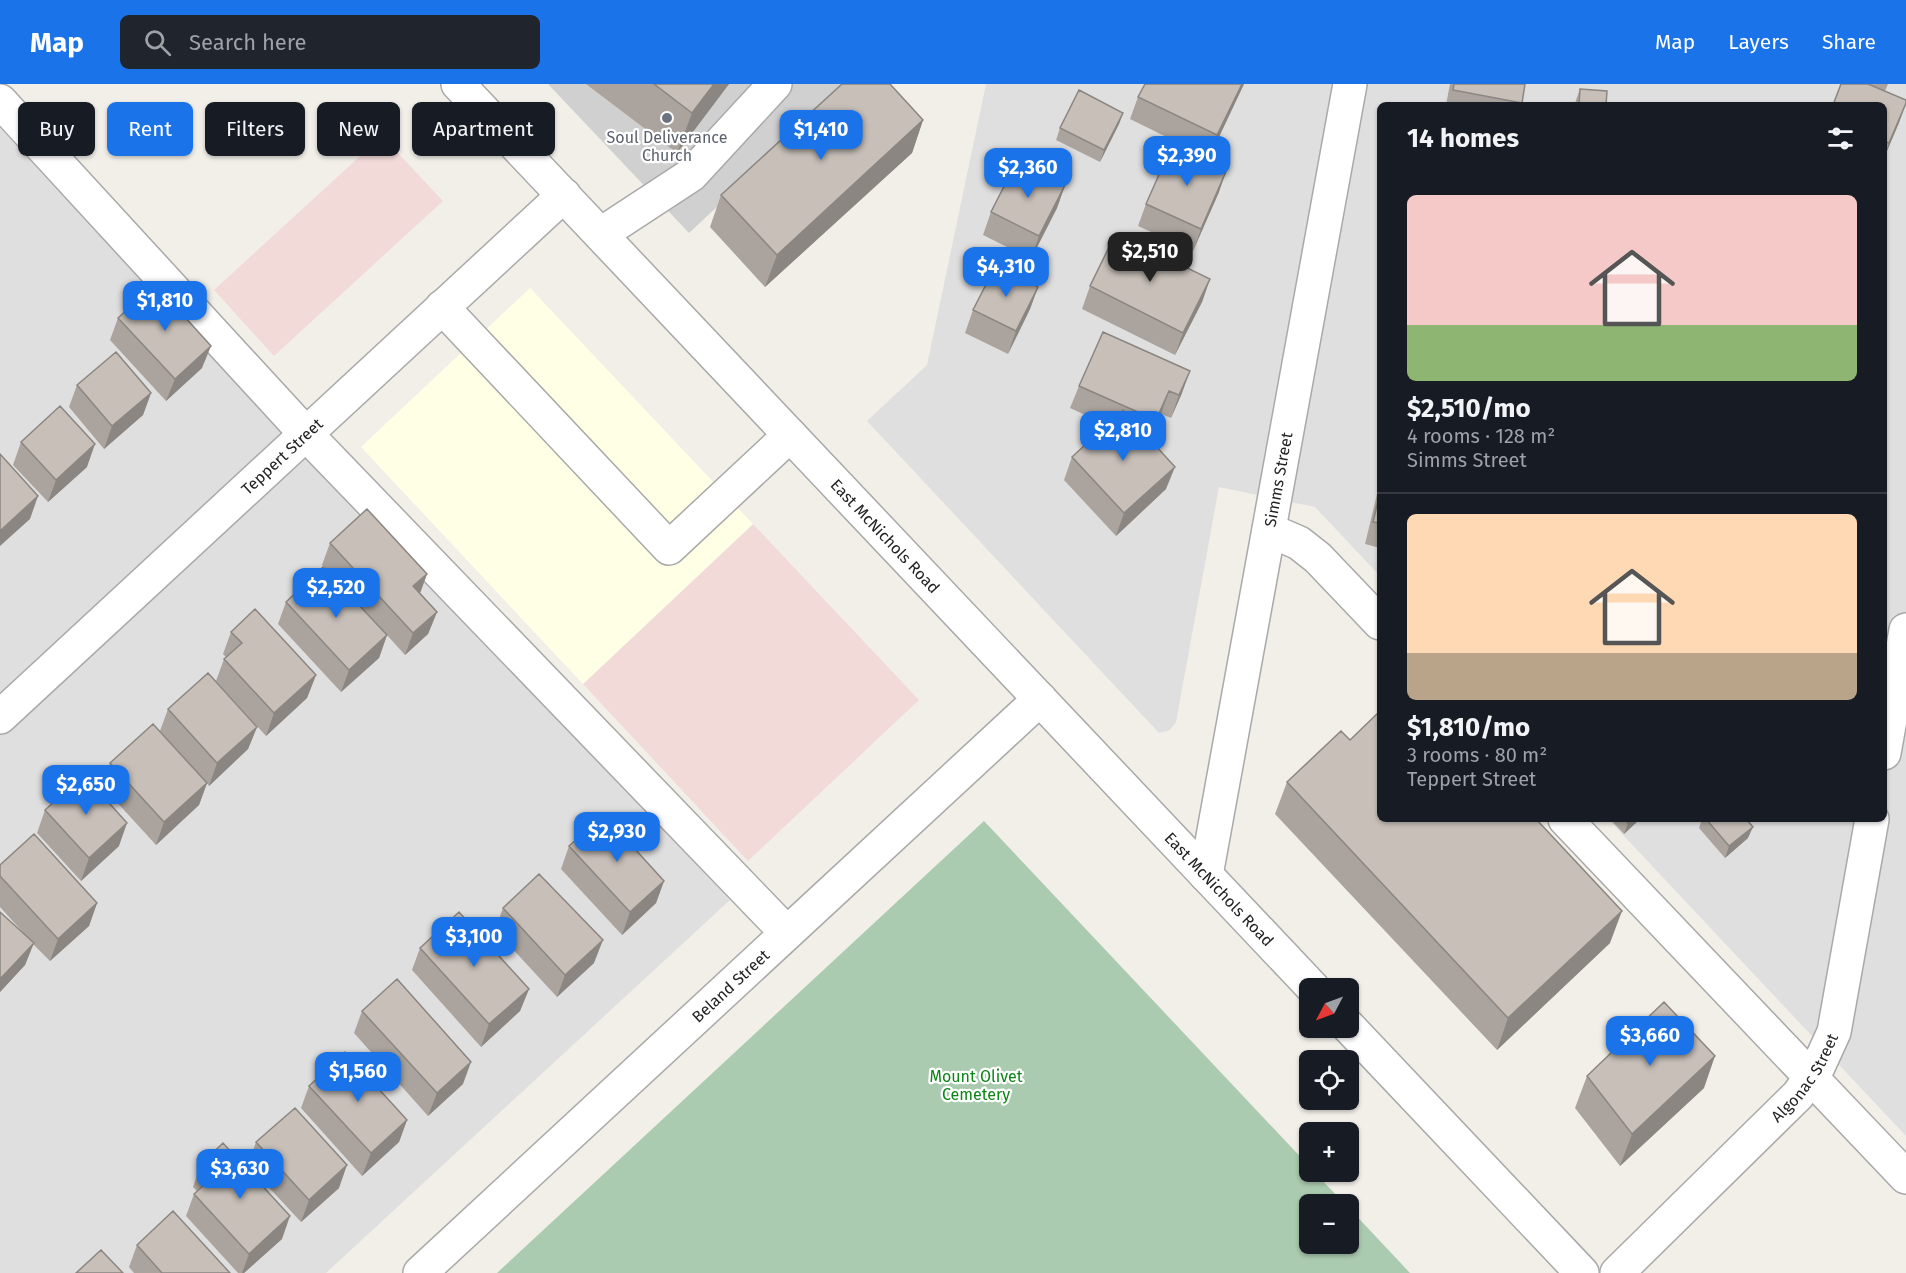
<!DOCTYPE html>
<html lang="en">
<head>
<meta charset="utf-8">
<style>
  body { margin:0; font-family:"Fira Sans",sans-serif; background:#20242c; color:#f1f3f6; height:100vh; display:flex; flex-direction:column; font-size:22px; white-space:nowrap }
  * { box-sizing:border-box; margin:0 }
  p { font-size:20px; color:#9ea1a6 }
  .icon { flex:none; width:33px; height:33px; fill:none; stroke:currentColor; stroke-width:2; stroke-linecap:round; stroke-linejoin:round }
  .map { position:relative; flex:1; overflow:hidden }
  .side { position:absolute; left:1377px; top:18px; width:510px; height:720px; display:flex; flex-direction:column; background:#171b24; border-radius:9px; box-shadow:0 2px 4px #0004 }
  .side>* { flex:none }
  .hud { position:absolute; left:18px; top:18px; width:570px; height:54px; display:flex; gap:12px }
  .needle { width:39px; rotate:229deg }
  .fabs { position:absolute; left:1299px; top:894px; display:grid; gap:12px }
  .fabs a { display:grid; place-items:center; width:60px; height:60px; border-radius:9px; background:#171b24; box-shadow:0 2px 4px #0004; font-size:30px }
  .price { position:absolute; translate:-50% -51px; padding:0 14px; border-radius:12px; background:#1a73e8; color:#fff; font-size:20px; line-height:39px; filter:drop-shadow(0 2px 3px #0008) }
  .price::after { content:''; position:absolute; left:50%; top:36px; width:18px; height:14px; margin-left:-9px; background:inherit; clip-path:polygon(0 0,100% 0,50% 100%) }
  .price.active { background:#222; color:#fff }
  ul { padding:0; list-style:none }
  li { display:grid; align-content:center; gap:12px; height:318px; padding:0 30px }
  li+li { border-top:2px solid #363941 }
  li span { display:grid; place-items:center; height:186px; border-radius:9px; color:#555 }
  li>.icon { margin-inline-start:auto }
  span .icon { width:108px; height:108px; fill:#fffc; stroke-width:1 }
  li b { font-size:26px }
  h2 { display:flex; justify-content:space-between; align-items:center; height:72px; padding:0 30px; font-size:26px }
  .tag { padding:0 21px; border-radius:9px; background:#171b24; box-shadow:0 2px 4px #0004; font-size:21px; line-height:54px }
  .tag.active { background:#1a73e8; color:#fff }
  header { display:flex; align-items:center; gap:36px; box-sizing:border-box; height:84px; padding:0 30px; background:#1a73e8; color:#fff }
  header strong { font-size:28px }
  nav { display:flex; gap:33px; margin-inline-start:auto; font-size:21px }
  .search { width:420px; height:54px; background:#20242c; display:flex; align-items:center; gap:15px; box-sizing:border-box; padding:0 21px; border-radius:9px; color:#9ea1a6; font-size:22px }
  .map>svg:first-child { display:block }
</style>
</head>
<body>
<header>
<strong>Map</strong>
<div class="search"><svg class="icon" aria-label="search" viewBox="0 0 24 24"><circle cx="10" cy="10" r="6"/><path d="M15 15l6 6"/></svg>Search here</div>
<nav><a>Map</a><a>Layers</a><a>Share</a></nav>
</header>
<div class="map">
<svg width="1906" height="1189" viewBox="0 0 1906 1189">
  <rect width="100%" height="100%" fill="#f2efe9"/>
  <path fill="#e0dfdf" d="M 986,0 L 1906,0 L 1906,1052 L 1608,735 L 1884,735 L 1884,21 L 1380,21 L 1380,492 L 1315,423 L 1219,403 L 1176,638 L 1170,646 L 1159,649 L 867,337 L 927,281 Z
    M 0,44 L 730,816 L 326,1189 L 0,1189 Z"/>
  <path fill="#f2dad9" d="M 382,52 L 443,117 L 274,272 L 214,206 Z
    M 753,440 L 919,616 L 748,777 L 583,600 Z"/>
  <path fill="#ffffe5" d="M 530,204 L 753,440 L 583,600 L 361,363 Z"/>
  <path fill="#d0d0d0" d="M 548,0 L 849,0 L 689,149 Z"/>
  <path fill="#aacbaf" d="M 984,737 L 1309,1082 L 1310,1088 L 1314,1088 L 1345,1120 L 1310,1120 L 1310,1160 L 1348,1160 L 1349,1124 L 1410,1189 L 497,1189 Z"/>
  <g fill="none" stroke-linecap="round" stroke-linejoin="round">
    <defs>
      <g id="minor">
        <path id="s1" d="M 458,0 L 1313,904"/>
        <path d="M 0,17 L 306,350 L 787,849"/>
        <path d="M 601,150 L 691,91 L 775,0"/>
        <path d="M 442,223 L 669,464 L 790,351"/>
        <path d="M 1269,446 L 1299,459 L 1318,474 L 1380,539"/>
        <path id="s2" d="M 0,633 L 564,111"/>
        <path d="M 1884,669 L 1906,546"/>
        <path d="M 1565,735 L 1906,1093"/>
        <path id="s3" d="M 1206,791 L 1350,0"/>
        <path d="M 1348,942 L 1582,1189"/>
        <path id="s4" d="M 420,1189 L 1040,615"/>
        <path id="s5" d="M 1617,1189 L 1798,1011 L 1818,983 L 1834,948 L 1872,735"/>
      </g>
    </defs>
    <use href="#minor" stroke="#a9a9a9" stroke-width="36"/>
    <use href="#minor" stroke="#fff" stroke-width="33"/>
  </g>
  <path fill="#aba49e" d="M 586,0 L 729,0 L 677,69 Z
    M 1244,0 L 1209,74 L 1130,35 L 1138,13 Z
    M 1450,0 L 1525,0 L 1521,21 L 1446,21 Z
    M 1841,0 L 1888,0 L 1885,7 L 1906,19 L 1884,74 L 1884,21 Z
    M 1580,5 L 1606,21 L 1575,21 L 1576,16 Z
    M 1123,29 L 1119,40 L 1100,78 L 1056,56 L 1060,44 Z
    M 923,36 L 912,69 L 765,203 L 710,143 L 721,111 Z
    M 1065,101 L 1057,124 L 1031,175 L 983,151 L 991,128 Z
    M 1219,108 L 1193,167 L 1138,142 L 1146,120 Z
    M 1210,195 L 1202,218 L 1175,271 L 1082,225 L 1090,202 Z
    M 1038,203 L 1030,225 L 1008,270 L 965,249 L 973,226 Z
    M 118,234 L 202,284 L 166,317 L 110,256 Z
    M 1103,248 L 1182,309 L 1171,334 L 1161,330 L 1150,355 L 1166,405 L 1116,452 L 1064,396 L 1072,373 L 1107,341 L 1070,324 L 1079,302 Z
    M 77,301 L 151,309 L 143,331 L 104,365 L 69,323 Z
    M 21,358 L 87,383 L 48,418 L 13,381 Z
    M 1380,398 L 1380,464 L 1365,460 Z
    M 330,459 L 427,490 L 420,509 L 437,528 L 428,550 L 405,571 L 387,551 L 379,574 L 341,608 L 278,540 L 286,518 L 383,547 L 322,481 Z
    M 231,548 L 316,591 L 307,614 L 266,652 L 216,597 L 224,575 L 226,573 L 223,570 Z
    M 168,625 L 257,643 L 248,665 L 209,702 L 207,699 L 199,721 L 156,761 L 102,702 L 110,679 L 160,647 Z
    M 1350,656 L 1610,859 L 1497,966 L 1275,730 L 1287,698 Z
    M 45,726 L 119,762 L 81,797 L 37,749 Z
    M 1610,735 L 1640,735 L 1624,750 Z
    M 1702,735 L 1746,735 L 1748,754 L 1725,774 L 1699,744 Z
    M 569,762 L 664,797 L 656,819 L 622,851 L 561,785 Z
    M 0,781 L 97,819 L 89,842 L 50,877 L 33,860 L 25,881 L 0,908 L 0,828 L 28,854 L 0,823 Z
    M 503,824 L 594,879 L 557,913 L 495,846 Z
    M 420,864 L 529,905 L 520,927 L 481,963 L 412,886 Z
    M 362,927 L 463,1000 L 428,1032 L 354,949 Z
    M 1587,992 L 1704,1004 L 1620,1082 L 1575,1024 Z
    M 309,1002 L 407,1036 L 399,1058 L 362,1092 L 301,1024 Z
    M 256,1058 L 339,1104 L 301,1138 L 248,1081 Z
    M 201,1080 L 282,1155 L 244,1189 L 238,1189 L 186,1132 L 194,1110 L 197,1107 L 193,1103 Z
    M 137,1161 L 230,1189 L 134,1189 L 129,1183 Z"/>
  <path fill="#8b8681" d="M 714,0 L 729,0 L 677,69 L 692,29 Z
    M 1242,0 L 1244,0 L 1209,74 L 1217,51 Z
    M 1906,19 L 1899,39 L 1884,74 L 1889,59 Z
    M 1123,29 L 1119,40 L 1100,78 L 1104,66 Z
    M 923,36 L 912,69 L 765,203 L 777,171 Z
    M 1227,85 L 1219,108 L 1193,167 L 1201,145 Z
    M 1065,101 L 1057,124 L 1031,175 L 1039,152 Z
    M 1210,195 L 1202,218 L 1175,271 L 1183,249 Z
    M 1038,203 L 1030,225 L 1008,270 L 1016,247 Z
    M 211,262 L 202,284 L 166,317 L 175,295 Z
    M 1190,287 L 1182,309 L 1171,334 L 1179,311 Z
    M 1169,307 L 1161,330 L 1148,359 L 1156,336 Z
    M 151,309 L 143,331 L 104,365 L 112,342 Z
    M 95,360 L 87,383 L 48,418 L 56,396 Z
    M 1175,383 L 1166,405 L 1116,452 L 1124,429 Z
    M 38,412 L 30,435 L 0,462 L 0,447 Z
    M 427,490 L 419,512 L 413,502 Z
    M 437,528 L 428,550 L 405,571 L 413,549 Z
    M 387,551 L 379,574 L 341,608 L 349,586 Z
    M 316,591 L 307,614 L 266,652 L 274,629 Z
    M 257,643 L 248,665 L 209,702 L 217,679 Z
    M 207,699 L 199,721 L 156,761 L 164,738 Z
    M 1632,735 L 1640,735 L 1624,750 L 1628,739 Z
    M 127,739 L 119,762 L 81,797 L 89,774 Z
    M 1753,743 L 1748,754 L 1725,774 L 1729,762 Z
    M 664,797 L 656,819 L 622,851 L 630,828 Z
    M 97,819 L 89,842 L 50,877 L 58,855 Z
    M 1622,827 L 1610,859 L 1497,966 L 1508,934 Z
    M 603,856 L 594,879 L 557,913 L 565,891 Z
    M 34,859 L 25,881 L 0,908 L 0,895 Z
    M 529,905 L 520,927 L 481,963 L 489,940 Z
    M 1715,972 L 1704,1004 L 1620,1082 L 1632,1050 Z
    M 471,978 L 463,1000 L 428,1032 L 437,1009 Z
    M 407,1036 L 399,1058 L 362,1092 L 371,1069 Z
    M 347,1081 L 339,1104 L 301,1138 L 309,1116 Z
    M 290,1132 L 282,1155 L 244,1189 L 242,1189 L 249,1170 Z"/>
  <path fill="#c7bfb8" stroke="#8b8681" stroke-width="1.5" d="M 654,0 L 714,0 L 692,29 Z
    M 842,0 L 890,0 L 923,36 L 777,171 L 721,111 Z
    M 1145,0 L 1242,0 L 1217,51 L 1138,13 Z
    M 1454,0 L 1525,0 L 1522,19 L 1453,6 Z
    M 1841,0 L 1868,0 L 1906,16 L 1906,19 L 1889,59 L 1884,57 L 1884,21 L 1833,21 Z
    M 1580,5 L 1607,7 L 1606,21 L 1579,21 Z
    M 1079,6 L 1123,29 L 1104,66 L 1060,44 Z
    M 1172,61 L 1227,85 L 1201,145 L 1146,120 Z
    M 1017,77 L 1065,101 L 1039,152 L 991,128 Z
    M 1116,149 L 1210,195 L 1183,249 L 1090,202 Z
    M 996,181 L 1038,203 L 1016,247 L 973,226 Z
    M 155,200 L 211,262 L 175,295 L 118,234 Z
    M 1103,248 L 1190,287 L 1179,311 L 1169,307 L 1156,336 L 1079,302 Z
    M 116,268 L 151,309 L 112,342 L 77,301 Z
    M 60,322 L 95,360 L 56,396 L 21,358 Z
    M 1123,326 L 1175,383 L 1124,429 L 1072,373 Z
    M 0,370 L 38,412 L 0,447 Z
    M 1380,409 L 1380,439 L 1373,438 Z
    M 367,425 L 427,490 L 413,502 L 437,528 L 413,549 L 330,459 Z
    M 323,483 L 387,551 L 349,586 L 286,518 Z
    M 255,525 L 316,591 L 274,629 L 224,575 L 242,559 L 231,548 Z
    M 208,589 L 257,643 L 217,679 L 168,625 Z
    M 1380,627 L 1380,735 L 1536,735 L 1622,827 L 1508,934 L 1287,698 L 1341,647 L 1350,656 Z
    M 153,640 L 207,699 L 164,738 L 110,679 Z
    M 84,691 L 127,739 L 89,774 L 45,726 Z
    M 604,731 L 664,797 L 630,828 L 569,762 Z
    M 1625,735 L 1632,735 L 1628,739 Z
    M 1706,735 L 1746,735 L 1753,743 L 1729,762 Z
    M 34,750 L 97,819 L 58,855 L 0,792 L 0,781 Z
    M 539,790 L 603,856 L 565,891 L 503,824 Z
    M 0,828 L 34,859 L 0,895 Z
    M 459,828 L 529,905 L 489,940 L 420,864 Z
    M 397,895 L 471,978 L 437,1009 L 362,927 Z
    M 1664,918 L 1715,972 L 1632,1050 L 1587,992 Z
    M 345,968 L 407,1036 L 371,1069 L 309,1002 Z
    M 295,1024 L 347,1081 L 309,1116 L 256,1058 Z
    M 223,1059 L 290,1132 L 249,1170 L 194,1110 L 213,1093 L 201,1080 Z
    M 173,1127 L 230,1189 L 162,1189 L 137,1161 Z
    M 101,1166 L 123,1189 L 76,1189 Z"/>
  <circle fill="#6b7280" stroke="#fff" stroke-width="2" cx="667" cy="34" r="6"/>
  <g text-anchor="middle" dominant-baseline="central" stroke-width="4.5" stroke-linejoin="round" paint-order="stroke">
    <g font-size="16" fill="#5b616d" stroke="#fff">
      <text x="667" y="53">Soul Deliverance<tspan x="667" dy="18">Church</tspan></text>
    </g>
    <g font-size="16" fill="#222" stroke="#fff">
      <text stroke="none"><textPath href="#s2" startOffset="384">Teppert Street</textPath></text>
      <text stroke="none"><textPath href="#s3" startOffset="402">Simms Street</textPath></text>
      <text stroke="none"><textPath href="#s1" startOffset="622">East McNichols Road</textPath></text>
      <text stroke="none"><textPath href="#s1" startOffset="1108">East McNichols Road</textPath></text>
      <text stroke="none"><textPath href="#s4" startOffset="423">Beland Street</textPath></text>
      <text stroke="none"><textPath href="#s5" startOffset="272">Algonac Street</textPath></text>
    </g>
    <g font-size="16" fill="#0c8416" stroke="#fff">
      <text x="976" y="992">Mount Olivet<tspan x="976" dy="18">Cemetery</tspan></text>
    </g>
  </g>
</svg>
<div class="fabs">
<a><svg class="needle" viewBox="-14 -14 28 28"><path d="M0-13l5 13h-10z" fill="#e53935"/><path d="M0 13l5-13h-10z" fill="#9ea1a6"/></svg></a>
<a><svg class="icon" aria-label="locate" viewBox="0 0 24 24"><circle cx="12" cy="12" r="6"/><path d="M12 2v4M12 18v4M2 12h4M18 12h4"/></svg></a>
<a>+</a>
<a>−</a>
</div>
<b class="price" style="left:821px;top:77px">$1,410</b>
<b class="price" style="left:1187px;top:103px">$2,390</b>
<b class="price" style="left:1028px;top:115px">$2,360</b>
<b class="price active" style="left:1150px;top:199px">$2,510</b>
<b class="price" style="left:1006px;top:214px">$4,310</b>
<b class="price" style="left:165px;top:248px">$1,810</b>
<b class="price" style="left:1123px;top:378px">$2,810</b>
<b class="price" style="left:336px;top:535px">$2,520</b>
<b class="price" style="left:86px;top:732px">$2,650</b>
<b class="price" style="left:617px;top:779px">$2,930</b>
<b class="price" style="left:474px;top:884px">$3,100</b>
<b class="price" style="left:1650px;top:983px">$3,660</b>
<b class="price" style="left:358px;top:1019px">$1,560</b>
<b class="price" style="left:240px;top:1116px">$3,630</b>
<div class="hud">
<a class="tag">Buy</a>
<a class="tag active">Rent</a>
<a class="tag">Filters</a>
<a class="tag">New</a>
<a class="tag">Apartment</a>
</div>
<section class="side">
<h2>14 homes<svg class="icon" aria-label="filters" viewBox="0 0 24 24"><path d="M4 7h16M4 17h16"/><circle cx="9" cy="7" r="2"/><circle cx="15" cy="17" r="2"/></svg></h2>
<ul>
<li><span style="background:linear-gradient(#f6c9c9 70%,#8fb573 0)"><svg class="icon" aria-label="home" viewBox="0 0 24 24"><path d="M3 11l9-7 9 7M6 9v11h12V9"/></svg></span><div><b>$2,510/mo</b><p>4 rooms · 128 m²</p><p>Simms Street</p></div></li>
<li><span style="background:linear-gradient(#ffd9b3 75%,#b9a48a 0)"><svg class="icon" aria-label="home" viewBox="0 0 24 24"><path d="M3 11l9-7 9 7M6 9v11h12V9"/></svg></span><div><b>$1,810/mo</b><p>3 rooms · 80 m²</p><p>Teppert Street</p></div></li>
</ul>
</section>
</div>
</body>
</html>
